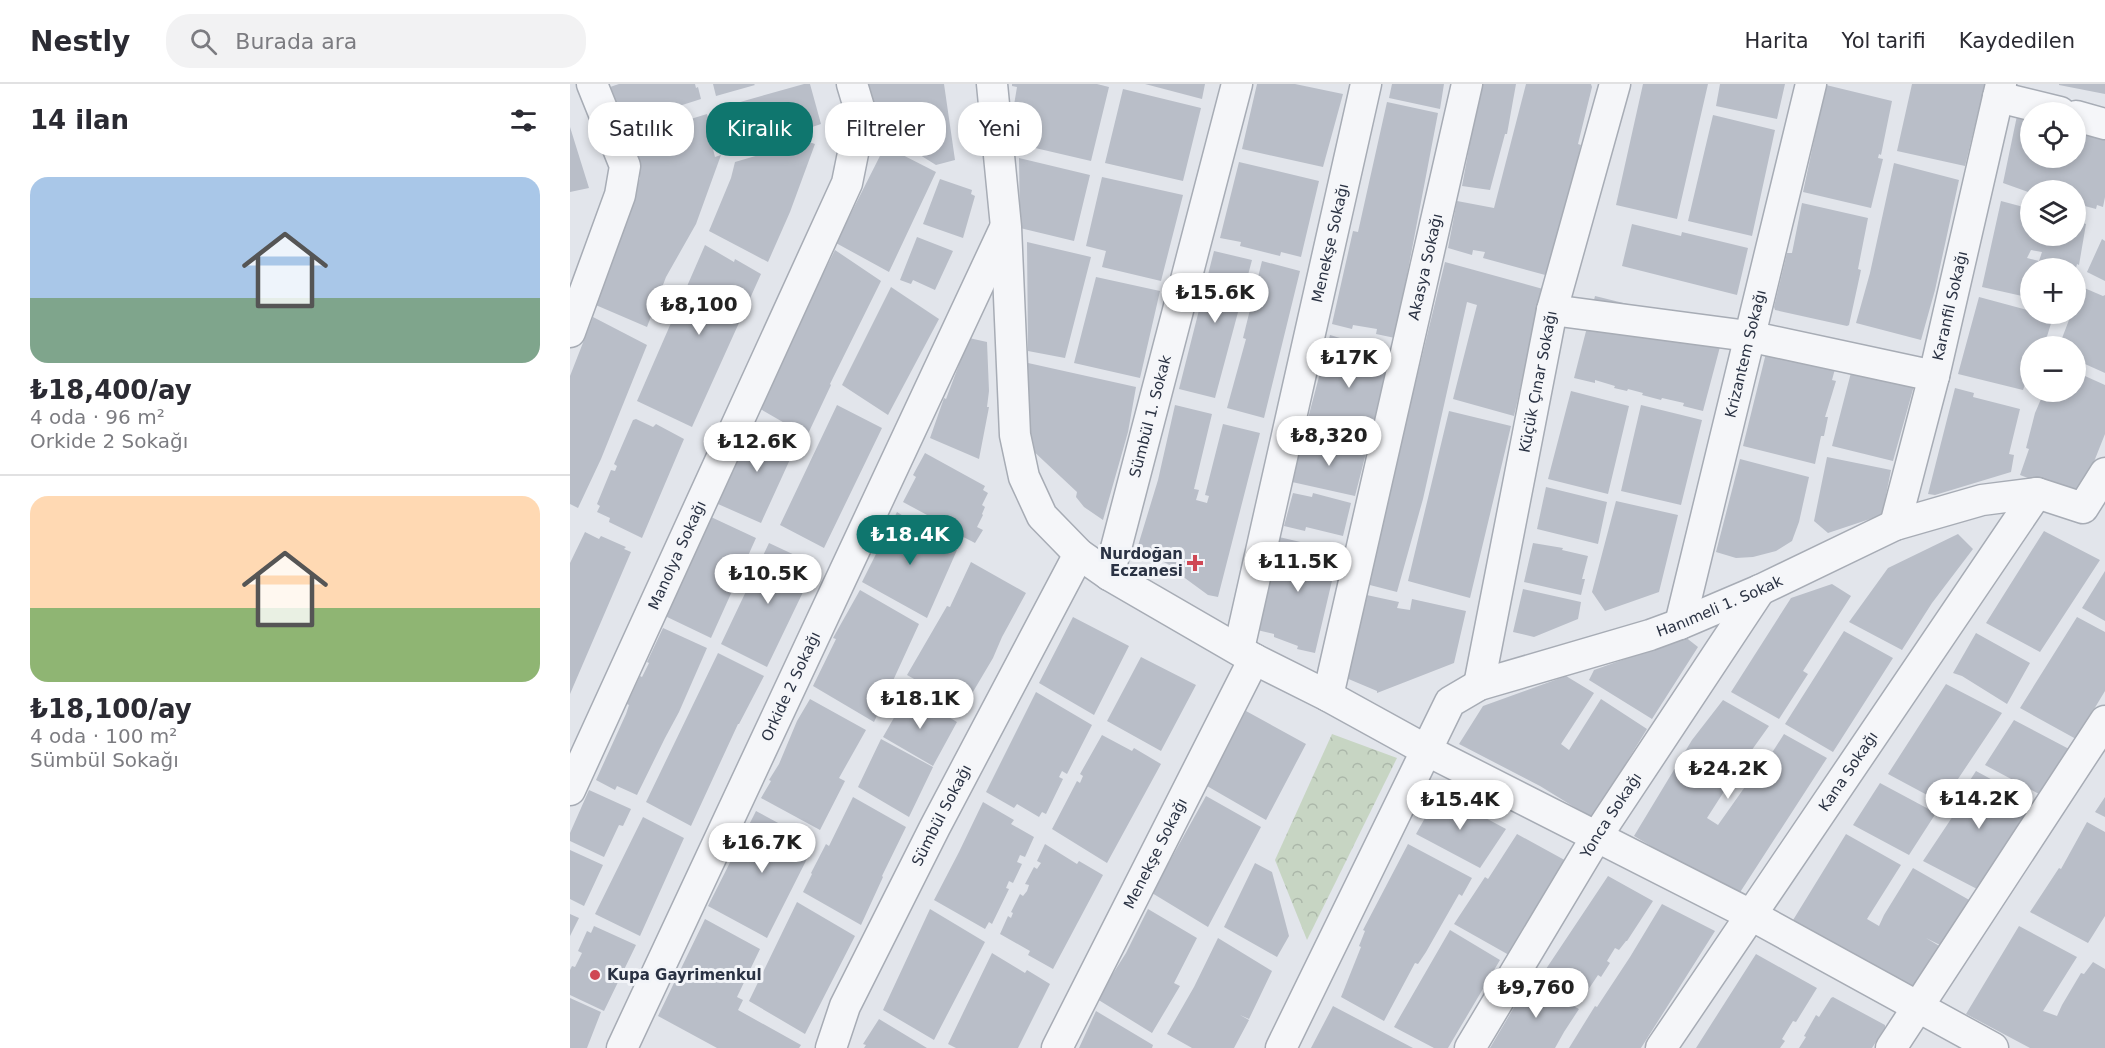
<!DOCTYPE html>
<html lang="tr">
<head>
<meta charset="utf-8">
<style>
  body { margin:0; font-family:"DejaVu Sans",sans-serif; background:#f2f2f3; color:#2b2b33; height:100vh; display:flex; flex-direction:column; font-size:22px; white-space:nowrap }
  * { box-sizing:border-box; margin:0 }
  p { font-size:20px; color:#7c7c81 }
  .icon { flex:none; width:33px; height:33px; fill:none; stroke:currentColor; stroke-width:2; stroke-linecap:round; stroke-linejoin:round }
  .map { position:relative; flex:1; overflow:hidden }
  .sheet { display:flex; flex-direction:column; background:#fff; width:570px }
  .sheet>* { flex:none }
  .top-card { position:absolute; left:18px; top:18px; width:570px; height:54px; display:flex; gap:12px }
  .fabs { position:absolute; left:1450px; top:18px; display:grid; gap:12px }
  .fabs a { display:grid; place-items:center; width:66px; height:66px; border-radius:50%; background:#fff; box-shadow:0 3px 9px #0003; font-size:30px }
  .price { position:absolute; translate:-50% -51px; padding:0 14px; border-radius:21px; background:#fff; color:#222; font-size:20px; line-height:39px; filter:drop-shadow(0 2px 3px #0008) }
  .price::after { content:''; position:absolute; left:50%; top:36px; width:18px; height:14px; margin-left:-9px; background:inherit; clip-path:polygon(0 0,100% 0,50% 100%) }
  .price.selected { background:#0f766e; color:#fff }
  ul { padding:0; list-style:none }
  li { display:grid; align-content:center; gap:12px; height:318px; padding:0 30px }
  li+li { border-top:2px solid #e1e1e2 }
  li span { display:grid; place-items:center; height:186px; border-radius:18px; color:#555 }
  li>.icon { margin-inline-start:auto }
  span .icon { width:108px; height:108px; fill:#fffc; stroke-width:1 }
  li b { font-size:26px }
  h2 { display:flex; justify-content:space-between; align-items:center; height:72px; padding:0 30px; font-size:26px }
  .chip { padding:0 21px; border-radius:24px; background:#fff; box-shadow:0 3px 9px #0003; font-size:21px; line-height:54px }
  .chip.selected { background:#0f766e; color:#fff }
  header { display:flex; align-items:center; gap:36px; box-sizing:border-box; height:84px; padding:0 30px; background:#fff; border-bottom:2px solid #e1e1e2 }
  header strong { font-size:28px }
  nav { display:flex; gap:33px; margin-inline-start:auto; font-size:21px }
  .search { width:420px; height:54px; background:#f2f2f3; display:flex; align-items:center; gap:15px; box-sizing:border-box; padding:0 21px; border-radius:24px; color:#7c7c81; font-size:22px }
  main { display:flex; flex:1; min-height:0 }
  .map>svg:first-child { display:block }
</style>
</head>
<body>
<header>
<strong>Nestly</strong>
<div class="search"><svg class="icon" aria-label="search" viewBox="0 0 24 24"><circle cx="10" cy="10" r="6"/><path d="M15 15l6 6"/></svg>Burada ara</div>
<nav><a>Harita</a><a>Yol tarifi</a><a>Kaydedilen</a></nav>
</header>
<main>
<section class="sheet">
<h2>14 ilan<svg class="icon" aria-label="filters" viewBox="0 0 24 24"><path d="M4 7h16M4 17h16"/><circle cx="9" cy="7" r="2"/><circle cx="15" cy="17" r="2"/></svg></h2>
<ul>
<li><span style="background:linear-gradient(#a9c7e8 65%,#7fa58c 0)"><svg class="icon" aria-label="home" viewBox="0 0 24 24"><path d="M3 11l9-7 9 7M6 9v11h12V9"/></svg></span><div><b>₺18,400/ay</b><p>4 oda · 96 m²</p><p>Orkide 2 Sokağı</p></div></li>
<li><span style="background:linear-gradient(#ffd9b3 60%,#8fb573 0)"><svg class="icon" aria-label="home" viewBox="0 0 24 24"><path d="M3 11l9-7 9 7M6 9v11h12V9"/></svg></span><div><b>₺18,100/ay</b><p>4 oda · 100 m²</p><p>Sümbül Sokağı</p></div></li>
</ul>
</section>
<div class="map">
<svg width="1535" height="964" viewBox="0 0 1535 964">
  <defs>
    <pattern id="park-crowns" width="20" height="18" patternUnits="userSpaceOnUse" patternTransform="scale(1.5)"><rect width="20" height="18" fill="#c7d5c3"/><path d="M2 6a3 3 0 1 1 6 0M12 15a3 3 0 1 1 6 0" fill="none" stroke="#abb7a9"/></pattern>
  </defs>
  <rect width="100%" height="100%" fill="#e2e5eb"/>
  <path fill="url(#park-crowns)" d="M 762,650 L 827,674 L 737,856 L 705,776 Z"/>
  <path fill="#b9bec8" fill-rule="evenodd" d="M 49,0 L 125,0 L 126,4 L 128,3 L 131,15 L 106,23 L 105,21 L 78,28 L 79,31 L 52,39 L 34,5 Z
    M 143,0 L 184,0 L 185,1 L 146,12 Z
    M 234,0 L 240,0 L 251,40 L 210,54 L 209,51 L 162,65 L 149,24 Z
    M 287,0 L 374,0 L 385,76 L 366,81 L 326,56 L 322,23 L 296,30 Z
    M 442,0 L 527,0 L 539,3 L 521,77 L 448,60 L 453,42 L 446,40 L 449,22 L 444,21 L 447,3 L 442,2 Z
    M 575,0 L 635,0 L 632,15 Z
    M 687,0 L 725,0 L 773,10 L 753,83 L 672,65 Z
    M 822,0 L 874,0 L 870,25 L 819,14 Z
    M 911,0 L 946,0 L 937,50 L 935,50 L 920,106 L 892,102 Z
    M 956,0 L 1021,0 L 1022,3 L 1008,60 L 1011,61 L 979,192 L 913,174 L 915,168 L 903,166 L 902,171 L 878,164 L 887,117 L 924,124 Z
    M 1073,0 L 1138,0 L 1107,135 L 1046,121 Z
    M 1150,0 L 1215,0 L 1207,35 L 1146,22 Z
    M 1342,0 L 1415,0 L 1395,82 L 1327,67 Z
    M 1489,0 L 1535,0 L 1535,10 L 1489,1 Z
    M 1256,1 L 1322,17 L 1311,71 L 1309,70 L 1308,74 L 1313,75 L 1301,124 L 1233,108 Z
    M 553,5 L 631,24 L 613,97 L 535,79 Z
    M 817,18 L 868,29 L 825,254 L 806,250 L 807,245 L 783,241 L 782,245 L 762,240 L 783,147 L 788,148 Z
    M 1448,27 L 1461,30 L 1461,74 L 1506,74 L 1506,44 L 1535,51 L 1535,113 L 1533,123 L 1527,121 L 1526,125 L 1511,121 L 1512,118 L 1506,116 L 1506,106 L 1461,106 L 1461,109 L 1433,99 Z
    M 137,30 L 142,48 L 139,49 L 145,73 L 151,71 L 126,140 L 96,193 L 77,243 L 21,219 L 70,94 L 56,50 L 71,46 L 72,50 L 89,45 L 88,42 L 100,38 L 101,41 Z
    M 1143,31 L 1205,46 L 1182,152 L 1118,137 Z
    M 0,43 L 19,104 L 0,108 Z
    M 236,57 L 245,60 L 220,128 L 198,178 L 139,147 L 161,94 L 165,78 Z
    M 315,62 L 366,88 L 319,188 L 266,159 Z
    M 449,74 L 520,91 L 504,157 L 450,144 Z
    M 669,78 L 749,97 L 731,173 L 711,168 L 710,172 L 670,162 L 671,158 L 650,154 Z
    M 1324,79 L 1389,96 L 1365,206 L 1351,256 L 1286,239 L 1300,189 Z
    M 532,93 L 613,111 L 591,197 L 532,183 L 536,167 L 516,162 Z
    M 370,95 L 402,106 L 401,110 L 405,112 L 393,154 L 353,140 Z
    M 1431,117 L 1461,125 L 1461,152 L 1506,152 L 1506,137 L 1516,140 L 1509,181 L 1507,180 L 1506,184 L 1461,184 L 1461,214 L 1412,203 ZM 1461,166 L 1472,168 L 1469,177 L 1457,174 Z
    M 1232,119 L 1298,134 L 1288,185 L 1291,186 L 1279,241 L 1277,242 L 1205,226 L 1204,223 L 1217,169 L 1222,169 Z
    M 1062,140 L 1111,152 L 1112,148 L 1178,164 L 1167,211 L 1052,182 Z
    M 347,153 L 383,167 L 365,206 L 343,196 L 341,200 L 330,196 Z
    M 1532,155 L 1535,157 L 1535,197 L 1517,188 Z
    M 457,158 L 521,173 L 495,274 L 458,267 Z
    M 135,161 L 164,178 L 165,175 L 191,190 L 122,343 L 67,317 Z
    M 265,166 L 311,197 L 260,300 L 261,301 L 237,352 L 187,323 Z
    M 644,167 L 682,176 L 645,314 L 609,305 Z
    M 692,177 L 730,187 L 694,334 L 657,324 L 676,255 L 673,254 Z
    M 875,178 L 973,205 L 944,332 L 883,315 L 907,221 L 897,218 L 853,415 L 827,508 L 796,500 L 820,406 L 838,328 L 836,328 L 843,300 L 845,301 Z
    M 526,193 L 590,207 L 570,294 L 504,279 Z
    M 321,203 L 369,235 L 318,331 L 272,301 Z
    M 1512,203 L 1533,212 L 1535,211 L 1535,289 L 1506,276 L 1506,262 L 1489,262 L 1499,236 L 1502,230 L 1506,230 L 1506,218 Z
    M 1025,212 L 1155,244 L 1133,327 L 1113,322 L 1114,319 L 1092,314 L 1091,316 L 1072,311 L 1073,309 L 1058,305 L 1057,307 L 1044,304 L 1045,302 L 1025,296 L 1025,299 L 1004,294 Z
    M 1409,213 L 1461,227 L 1461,230 L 1483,233 L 1474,262 L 1461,262 L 1461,284 L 1453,306 L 1388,290 Z
    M 23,233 L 77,261 L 31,375 L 8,424 L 0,420 L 0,292 Z
    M 760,251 L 780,257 L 779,260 L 799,266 L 800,262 L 822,267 L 799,357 L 736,342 Z
    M 399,254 L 417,258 L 419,307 L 417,323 L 419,323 L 409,375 L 360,354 L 374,314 L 376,315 Z
    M 1199,257 L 1268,274 L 1262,296 L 1266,297 L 1255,333 L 1258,333 L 1254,352 L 1251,352 L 1245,380 L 1173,362 Z
    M 1284,277 L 1347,291 L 1323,377 L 1262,362 Z
    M 458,279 L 566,303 L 558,348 L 533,436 L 514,423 L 506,413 L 507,408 L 459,363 Z
    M 1506,288 L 1535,301 L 1535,350 L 1510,413 L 1508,413 L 1450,391 L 1459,365 L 1456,364 L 1465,329 L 1474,308 L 1506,308 Z
    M 1385,304 L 1404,309 L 1403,313 L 1450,325 L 1439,370 L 1444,371 L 1441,388 L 1365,411 L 1358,410 Z
    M 1001,307 L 1059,322 L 1038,410 L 978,395 Z
    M 267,321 L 312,344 L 254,464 L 210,441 Z
    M 605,321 L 642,330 L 624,405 L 629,406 L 626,416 L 637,419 L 639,412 L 635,411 L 653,340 L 690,349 L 648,513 L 638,511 L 608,489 L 608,485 L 567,465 L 588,396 Z
    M 1071,321 L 1132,336 L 1111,421 L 1051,407 Z
    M 879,327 L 941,342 L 900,514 L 838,497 Z
    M 66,335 L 83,343 L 86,340 L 114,355 L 72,454 L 39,438 L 40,434 L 27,428 L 30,422 L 27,420 L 41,386 L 45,387 L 47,382 L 44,380 L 63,336 Z
    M 184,339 L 227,360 L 191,439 L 148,420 Z
    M 733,354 L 796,369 L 785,412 L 722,398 Z
    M 355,369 L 415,402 L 413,406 L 418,409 L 412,421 L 415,423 L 412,430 L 413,431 L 407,443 L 413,446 L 405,459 L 368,440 L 370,438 L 333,418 L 346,393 L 343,391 Z
    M 1257,373 L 1321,386 L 1312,431 L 1258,449 L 1244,437 Z
    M 1170,375 L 1239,393 L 1229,438 L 1222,457 L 1206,467 L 1183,473 L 1166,474 L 1146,468 Z
    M 976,403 L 1037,418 L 1028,460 L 967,445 Z
    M 723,409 L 742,413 L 743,409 L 781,419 L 773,452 L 736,443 L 735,447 L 714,442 Z
    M 1046,417 L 1108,431 L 1089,508 L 1035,527 L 1022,508 Z
    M 327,428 L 387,466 L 357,534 L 292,498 Z
    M 141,433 L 186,454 L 141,554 L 95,532 Z
    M 1474,447 L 1530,476 L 1470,568 L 1416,539 Z
    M 15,448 L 29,455 L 31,452 L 56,463 L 54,465 L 61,468 L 0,610 L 0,479 Z
    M 1388,450 L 1403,465 L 1362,519 L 1332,566 L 1279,538 L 1318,484 Z
    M 709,453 L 769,467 L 745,569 L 727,565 L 728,562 L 704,553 L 704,550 L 687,546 Z
    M 199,459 L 246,481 L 197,583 L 151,560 Z
    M 963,459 L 993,464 L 992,466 L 1018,472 L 1012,495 L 1015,495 L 1011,511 L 954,498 Z
    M 401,478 L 456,509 L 432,553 L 423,574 L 394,623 L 337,591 L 377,522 L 380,523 Z
    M 1535,487 L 1535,537 L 1512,524 Z
    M 1262,500 L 1281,512 L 1233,587 L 1238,590 L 1209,635 L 1161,608 L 1221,514 Z
    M 953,505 L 1011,518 L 1008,535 L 964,553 L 943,548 Z
    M 290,506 L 349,540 L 304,638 L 243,602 L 266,555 L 263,554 Z
    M 792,510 L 829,518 L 827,524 L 840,526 L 842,515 L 896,527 L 884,579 L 807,609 L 807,607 L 769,591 Z
    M 503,533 L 559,562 L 524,631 L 469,599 Z
    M 1507,533 L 1535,548 L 1535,607 L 1506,655 L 1450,624 Z
    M 93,544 L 137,564 L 109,628 L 95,654 L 67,711 L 47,702 L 45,706 L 26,696 L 56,630 L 59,621 L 57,620 L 70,592 L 72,593 L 79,579 L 77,578 Z
    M 1274,547 L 1323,574 L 1263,668 L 1215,640 Z
    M 1406,549 L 1460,579 L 1437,620 L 1392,592 L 1383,589 Z
    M 1114,552 L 1128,563 L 1082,635 L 1019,596 L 1024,586 L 1111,555 Z
    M 148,569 L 194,592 L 169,640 L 168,640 L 121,742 L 76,718 Z
    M 571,573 L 626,601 L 591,667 L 537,637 Z
    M 996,592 L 1024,609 L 991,660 L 999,666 L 1031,615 L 1077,645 L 1022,734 L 970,702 L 889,660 L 913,622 Z
    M 1376,600 L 1432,629 L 1372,719 L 1318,690 Z
    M 466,608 L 522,641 L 497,690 L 492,687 L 489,693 L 493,695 L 476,730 L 472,728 L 469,733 L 447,720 L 444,724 L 416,708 Z
    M 338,609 L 387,638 L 363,682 L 313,653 Z
    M 240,615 L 296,646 L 269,694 L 275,697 L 250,746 L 191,714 L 201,697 L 199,696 L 209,680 L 227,637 Z
    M 1153,616 L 1199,642 L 1169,684 L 1137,734 L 1148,741 L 1196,673 L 1198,675 L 1214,650 L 1257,674 L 1167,813 L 1064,752 L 1122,656 Z
    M 676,627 L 736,660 L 696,736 L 637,702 Z
    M 1444,636 L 1499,665 L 1469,710 L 1415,681 Z
    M 532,651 L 562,667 L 564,664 L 591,680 L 537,779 L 482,745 L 507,697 L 510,699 L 513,692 L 510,690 Z
    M 311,655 L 363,683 L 339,733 L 288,703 Z
    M 1406,687 L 1465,719 L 1409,806 L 1353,777 L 1383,732 L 1378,730 Z
    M 1310,699 L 1366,729 L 1339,771 L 1283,741 Z
    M 19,706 L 61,725 L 53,742 L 49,741 L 34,773 L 0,757 L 0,749 Z
    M 869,709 L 936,745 L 910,784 L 846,750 Z
    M 636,712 L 691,743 L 638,843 L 582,809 Z
    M 283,713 L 336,743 L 312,792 L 313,793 L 291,841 L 233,808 L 242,790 L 241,789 L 256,760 L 259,762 Z
    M 1535,713 L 1535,733 L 1525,728 Z
    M 413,718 L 444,736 L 441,740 L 464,753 L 455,773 L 450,771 L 447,778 L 452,780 L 443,799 L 439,797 L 436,804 L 439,805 L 422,840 L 419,838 L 415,845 L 364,816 L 389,768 Z
    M 186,727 L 245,759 L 197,854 L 138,822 Z
    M 73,733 L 114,754 L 70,852 L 25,830 Z
    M 1517,738 L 1535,748 L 1535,832 L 1518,859 L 1460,828 L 1489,784 L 1491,785 Z
    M 947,750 L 1000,779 L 939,871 L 884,840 L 915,793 L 918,795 Z
    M 1276,750 L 1331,781 L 1297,835 L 1309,842 L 1314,831 L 1343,784 L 1401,817 L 1372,862 L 1356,854 L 1371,863 L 1343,908 L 1220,841 Z
    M 475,760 L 507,780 L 509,777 L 533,791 L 483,885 L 458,871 L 460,867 L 430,850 L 438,832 L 441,834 L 443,829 L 441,828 L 450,810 L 453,812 L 457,807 L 459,801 L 455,800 L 464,783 L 467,785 L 471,779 L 467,777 Z
    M 838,760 L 902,794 L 892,812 L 889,810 L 856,868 L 848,880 L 845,879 L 814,937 L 771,913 L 791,863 L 789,862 L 795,847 L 793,846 Z
    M 0,766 L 33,781 L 14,822 L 0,815 Z
    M 685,779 L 702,788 L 719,852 L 707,873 L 654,843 Z
    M 1038,792 L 1083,817 L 1057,857 L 1056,857 L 1049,866 L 1045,864 L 1037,877 L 1040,879 L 1031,893 L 1028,891 L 1018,906 L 994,892 L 992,895 L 976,885 Z
    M 227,818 L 285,852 L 235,950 L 179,917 Z
    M 1092,820 L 1145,847 L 1071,964 L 999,964 L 1025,922 L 1027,923 L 1060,873 Z
    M 360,825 L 415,858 L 364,956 L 313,926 Z
    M 578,825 L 627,854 L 604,899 L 610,902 L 582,949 L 527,915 L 556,869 Z
    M 0,830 L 9,834 L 0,852 Z
    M 135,835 L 190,865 L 167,913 L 173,916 L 168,926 L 231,961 L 229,964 L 147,964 L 88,932 Z
    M 24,842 L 66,861 L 34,927 L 0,911 L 0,886 L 2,882 L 5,883 L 12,869 L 8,867 L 17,847 L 21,849 Z
    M 1449,842 L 1507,873 L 1473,927 L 1487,932 L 1492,921 L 1511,889 L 1514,890 L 1523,878 L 1535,885 L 1535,964 L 1460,964 L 1396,930 Z
    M 880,846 L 930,876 L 878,964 L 864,964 L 824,943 Z
    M 648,854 L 702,887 L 679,935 L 670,931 L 679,936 L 664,964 L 622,964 L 597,950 L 624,903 Z
    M 422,869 L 455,889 L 457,886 L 480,900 L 448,964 L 386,964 L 378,960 Z
    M 1186,870 L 1247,904 L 1226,938 L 1223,937 L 1212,955 L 1215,957 L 1210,964 L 1126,964 Z
    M 962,893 L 992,910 L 989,914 L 1009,925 L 994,948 L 985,964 L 920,964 Z
    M 1263,913 L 1315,941 L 1315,944 L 1302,964 L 1229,964 L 1236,953 L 1234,952 L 1246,931 L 1249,933 L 1261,914 Z
    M 0,914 L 31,928 L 17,964 L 0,964 Z
    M 763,922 L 843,964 L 741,964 Z
    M 526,927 L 583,961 L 582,964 L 509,964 Z
    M 309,935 L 357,964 L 294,964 L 296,961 L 293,960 Z"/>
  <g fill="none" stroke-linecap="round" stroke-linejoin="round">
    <defs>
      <g id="minor">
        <path d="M 422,0 L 436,143 L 445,351 L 454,393 L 472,432 L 509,470 L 539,491 L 684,575 L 758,612 L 856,666 L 1181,831 L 1423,964"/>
        <path d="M 1428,13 L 1490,28"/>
        <path d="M 1506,32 L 1535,40"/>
        <path d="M 982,226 L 1178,252 L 1364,292"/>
        <path d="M 0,248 L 50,111 L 55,82 L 22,0"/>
        <path id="s1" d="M 1325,441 L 1364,292 L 1431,0"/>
        <path id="s2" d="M 539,491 L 667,0"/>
        <path id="s3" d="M 1110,540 L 1241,0"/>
        <path id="s4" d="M 669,565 L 796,0"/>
        <path id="s5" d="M 909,601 L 982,226 L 1045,0"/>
        <path id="s6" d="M 758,612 L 897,0"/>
        <path id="s7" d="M 0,706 L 277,99 L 291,30 L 282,0"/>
        <path id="s8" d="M 52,964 L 434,146"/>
        <path id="s9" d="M 261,964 L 275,922 L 365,743 L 509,470"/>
        <path id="s10" d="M 487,964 L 684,575"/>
        <path id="s11" d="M 711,964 L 880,618 L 909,601 L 1080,551 L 1110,540 L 1190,506 L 1325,441 L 1412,416 L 1467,409 L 1513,424 L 1535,389"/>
        <path id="s12" d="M 900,964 L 1027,752 L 1190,506"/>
        <path id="s13" d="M 1091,964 L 1467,409"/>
        <path d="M 1321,964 L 1535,637"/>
      </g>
    </defs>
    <use href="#minor" stroke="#a7acb5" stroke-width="33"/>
    <use href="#minor" stroke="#f5f6f9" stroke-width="30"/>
  </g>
  <g fill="#cf4855" stroke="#f2f4f8" stroke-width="2">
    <path d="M622 470h6v6h6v6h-6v6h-6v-6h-6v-6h6z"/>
    <circle cx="25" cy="891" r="6"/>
  </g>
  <g text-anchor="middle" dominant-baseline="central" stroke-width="6" stroke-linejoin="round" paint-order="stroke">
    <g font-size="15" fill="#2a3243" stroke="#f2f4f8">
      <text stroke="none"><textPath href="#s4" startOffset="416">Menekşe Sokağı</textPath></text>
      <text stroke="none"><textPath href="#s6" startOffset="440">Akasya Sokağı</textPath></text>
      <text stroke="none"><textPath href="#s1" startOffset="226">Karanfil Sokağı</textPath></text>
      <text stroke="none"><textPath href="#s3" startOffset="278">Krizantem Sokağı</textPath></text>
      <text stroke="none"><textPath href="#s5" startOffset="309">Küçük Çınar Sokağı</textPath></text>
      <text stroke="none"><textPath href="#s2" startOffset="164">Sümbül 1. Sokak</textPath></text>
      <text stroke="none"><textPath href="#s7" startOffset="258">Manolya Sokağı</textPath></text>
      <text stroke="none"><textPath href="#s11" startOffset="672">Hanımeli 1. Sokak</textPath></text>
      <text stroke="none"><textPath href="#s8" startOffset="399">Orkide 2 Sokağı</textPath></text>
      <text stroke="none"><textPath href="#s13" startOffset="334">Kana Sokağı</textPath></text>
      <text stroke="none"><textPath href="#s9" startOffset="258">Sümbül Sokağı</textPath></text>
      <text stroke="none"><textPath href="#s12" startOffset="272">Yonca Sokağı</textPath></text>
      <text stroke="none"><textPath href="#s10" startOffset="218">Menekşe Sokağı</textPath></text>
    </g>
    <g font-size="15" font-weight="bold" fill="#2a3243" stroke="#f2f4f8" text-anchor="end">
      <text x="613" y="470">Nurdoğan<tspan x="613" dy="17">Eczanesi</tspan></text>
      <text x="37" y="891" text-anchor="start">Kupa Gayrimenkul</text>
    </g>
  </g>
</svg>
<div class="fabs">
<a><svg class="icon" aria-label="locate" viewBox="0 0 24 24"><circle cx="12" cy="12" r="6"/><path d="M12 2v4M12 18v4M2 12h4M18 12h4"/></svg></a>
<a><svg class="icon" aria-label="layers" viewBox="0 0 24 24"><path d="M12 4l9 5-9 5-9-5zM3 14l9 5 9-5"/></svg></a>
<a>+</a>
<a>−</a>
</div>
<b class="price" style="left:645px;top:240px">₺15.6K</b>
<b class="price" style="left:129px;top:252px">₺8,100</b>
<b class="price" style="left:779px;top:305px">₺17K</b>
<b class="price" style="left:759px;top:383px">₺8,320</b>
<b class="price" style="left:187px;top:389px">₺12.6K</b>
<b class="price selected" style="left:340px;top:482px">₺18.4K</b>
<b class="price" style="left:728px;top:509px">₺11.5K</b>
<b class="price" style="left:198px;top:521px">₺10.5K</b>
<b class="price" style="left:350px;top:646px">₺18.1K</b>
<b class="price" style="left:1158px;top:716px">₺24.2K</b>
<b class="price" style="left:1409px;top:746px">₺14.2K</b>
<b class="price" style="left:890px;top:747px">₺15.4K</b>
<b class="price" style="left:192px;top:790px">₺16.7K</b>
<b class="price" style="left:966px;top:935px">₺9,760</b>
<div class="top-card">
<a class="chip">Satılık</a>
<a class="chip selected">Kiralık</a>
<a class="chip">Filtreler</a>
<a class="chip">Yeni</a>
</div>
</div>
</main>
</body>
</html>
